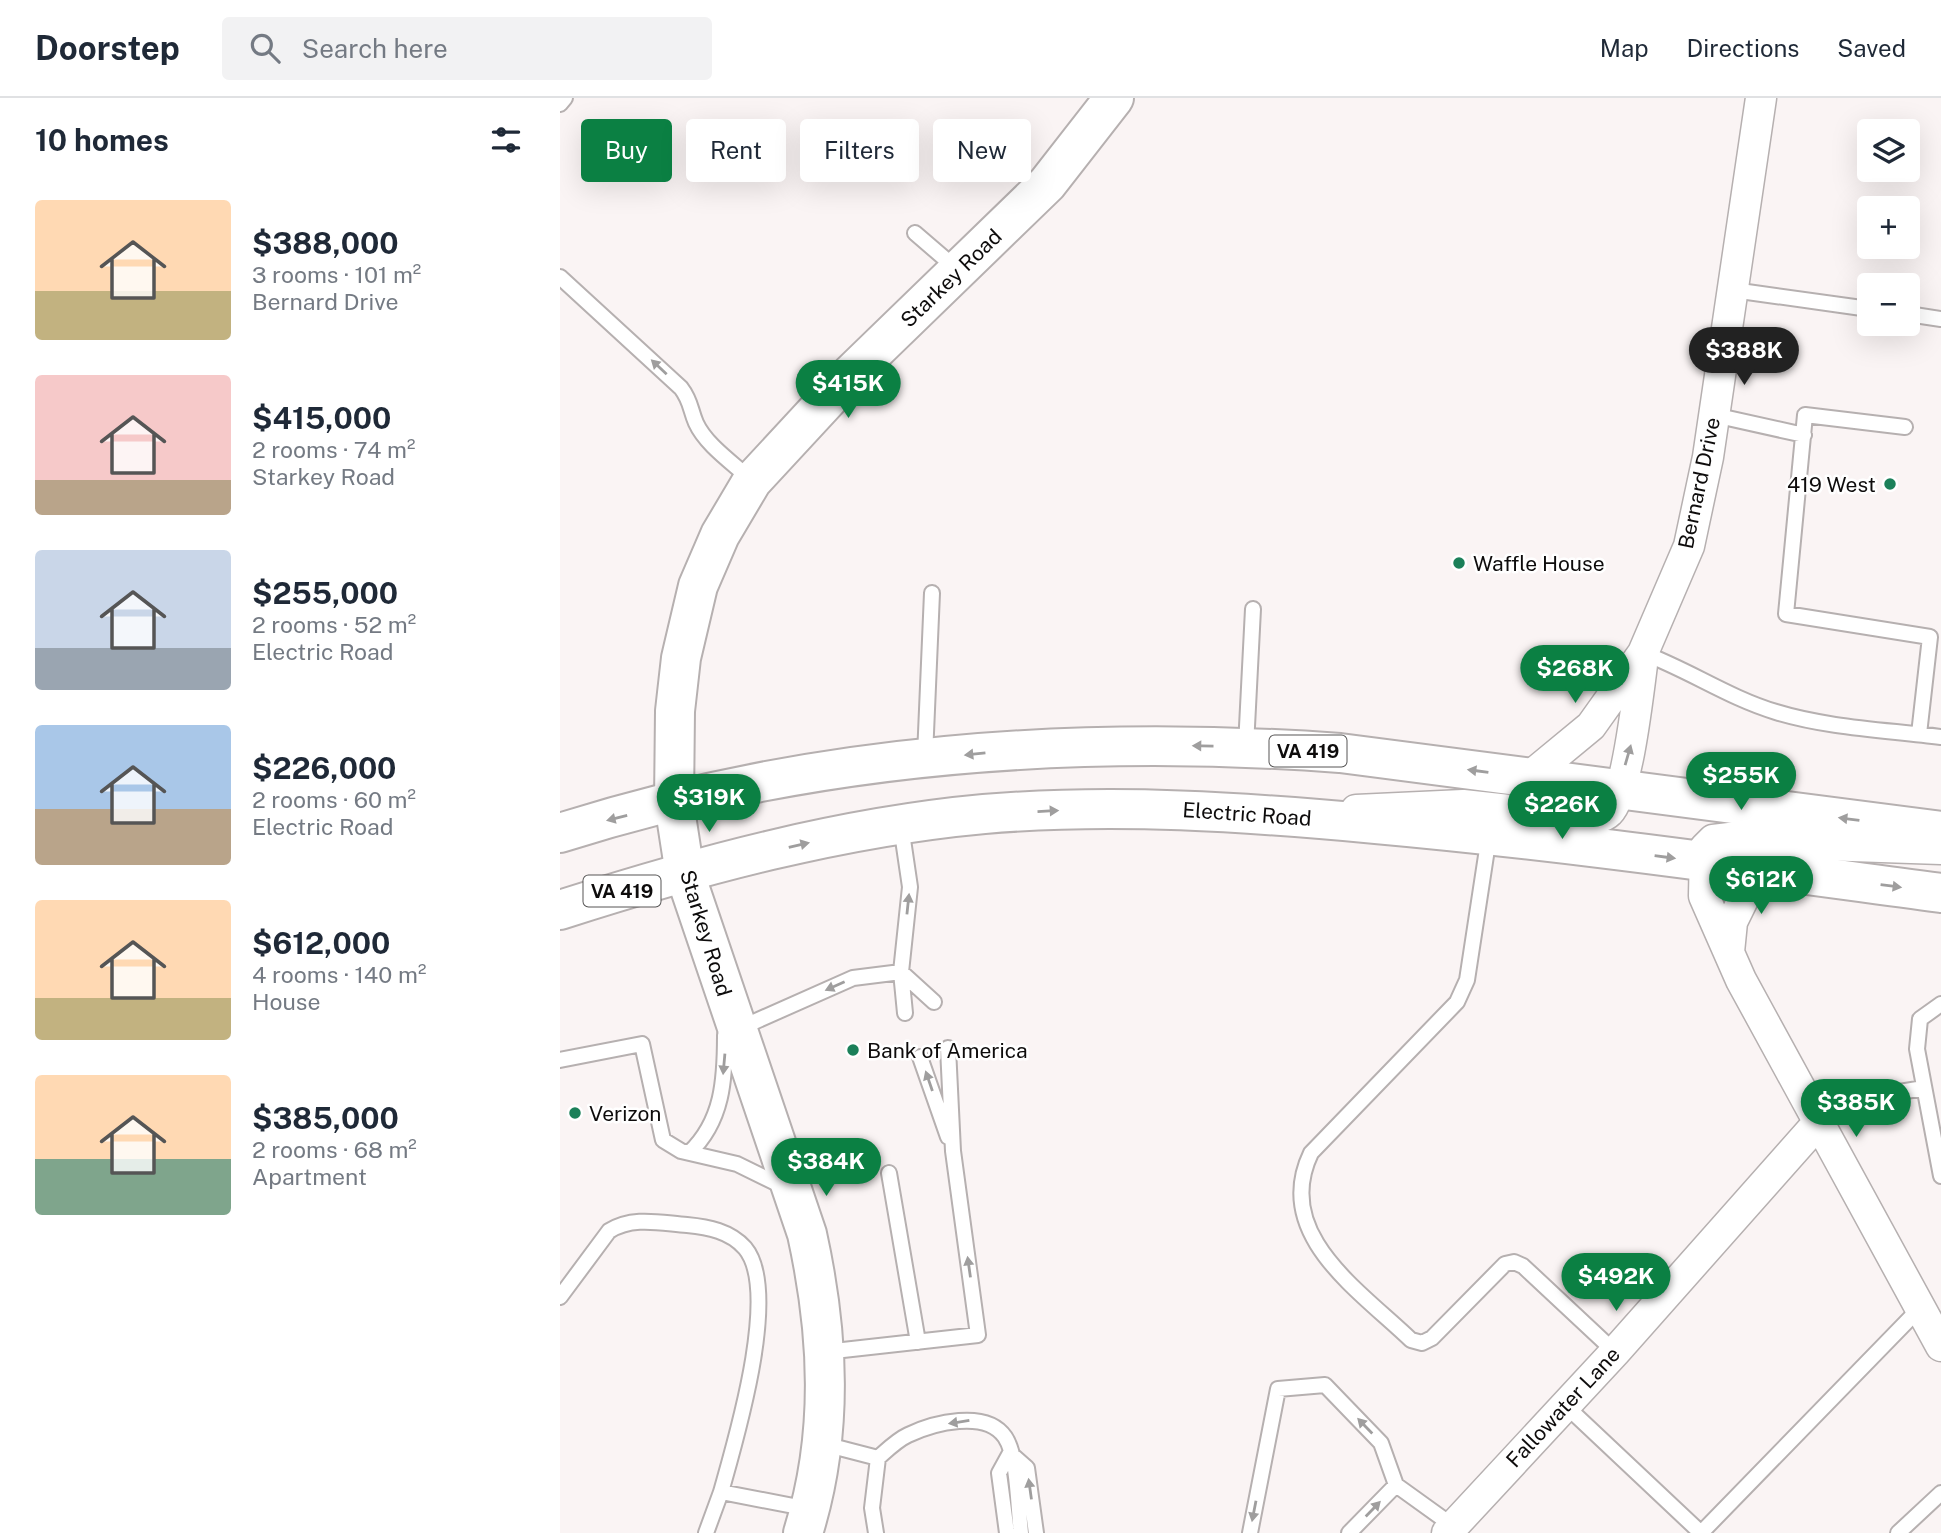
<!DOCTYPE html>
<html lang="en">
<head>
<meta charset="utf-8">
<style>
  body { margin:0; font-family:"Public Sans",sans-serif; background:#f2f2f3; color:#1f2937; height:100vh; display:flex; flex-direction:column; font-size:26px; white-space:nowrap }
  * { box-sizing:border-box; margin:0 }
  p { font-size:23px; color:#747a83 }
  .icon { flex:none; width:38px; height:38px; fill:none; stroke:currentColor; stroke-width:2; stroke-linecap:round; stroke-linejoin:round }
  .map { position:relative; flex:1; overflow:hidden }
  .side { display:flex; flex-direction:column; background:#fff; width:560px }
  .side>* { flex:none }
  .banner { position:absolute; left:21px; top:21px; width:665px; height:63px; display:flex; gap:14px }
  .tools { position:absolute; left:1297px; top:21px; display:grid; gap:14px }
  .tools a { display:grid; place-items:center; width:63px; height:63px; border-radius:7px; background:#fff; box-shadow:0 7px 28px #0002; font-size:35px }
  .price { position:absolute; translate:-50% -60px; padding:0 16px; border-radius:24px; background:#0b8043; color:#fff; font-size:23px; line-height:46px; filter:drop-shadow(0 2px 4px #0008) }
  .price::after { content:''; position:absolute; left:50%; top:42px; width:21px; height:16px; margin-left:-10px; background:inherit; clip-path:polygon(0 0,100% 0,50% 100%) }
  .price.selected { background:#222; color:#fff }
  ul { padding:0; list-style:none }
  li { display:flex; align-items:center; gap:21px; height:175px; padding:0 35px }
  li span { display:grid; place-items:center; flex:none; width:196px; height:140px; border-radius:7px; color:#555 }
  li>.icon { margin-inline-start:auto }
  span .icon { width:84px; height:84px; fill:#fffc; stroke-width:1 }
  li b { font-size:30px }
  h2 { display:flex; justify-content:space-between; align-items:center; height:84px; padding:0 35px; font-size:30px }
  .tag { padding:0 24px; border-radius:7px; background:#fff; box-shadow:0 7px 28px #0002; font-size:24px; line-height:63px }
  .tag.selected { background:#0b8043; color:#fff }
  header { display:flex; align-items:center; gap:42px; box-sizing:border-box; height:98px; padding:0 35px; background:#fff; border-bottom:2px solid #e0e1e3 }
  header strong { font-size:33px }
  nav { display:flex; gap:38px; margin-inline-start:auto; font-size:24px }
  .search { width:490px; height:63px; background:#f2f2f3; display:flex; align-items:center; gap:18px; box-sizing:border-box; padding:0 24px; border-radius:7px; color:#747a83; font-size:26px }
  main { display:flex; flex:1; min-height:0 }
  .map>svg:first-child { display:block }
</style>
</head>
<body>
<header>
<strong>Doorstep</strong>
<div class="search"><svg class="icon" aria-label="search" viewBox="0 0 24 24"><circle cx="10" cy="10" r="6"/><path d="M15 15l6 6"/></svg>Search here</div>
<nav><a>Map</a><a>Directions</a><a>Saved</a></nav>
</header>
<main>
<section class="side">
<h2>10 homes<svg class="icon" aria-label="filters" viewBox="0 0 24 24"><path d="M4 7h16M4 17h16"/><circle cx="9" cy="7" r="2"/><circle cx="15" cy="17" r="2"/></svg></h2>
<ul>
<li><span style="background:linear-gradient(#ffd9b3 65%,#c2b280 0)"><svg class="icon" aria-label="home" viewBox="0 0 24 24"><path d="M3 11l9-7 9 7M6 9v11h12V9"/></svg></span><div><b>$388,000</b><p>3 rooms · 101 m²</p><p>Bernard Drive</p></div></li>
<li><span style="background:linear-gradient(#f6c9c9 75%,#b9a48a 0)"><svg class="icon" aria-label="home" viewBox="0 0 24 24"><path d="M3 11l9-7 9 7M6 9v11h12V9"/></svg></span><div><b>$415,000</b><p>2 rooms · 74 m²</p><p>Starkey Road</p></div></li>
<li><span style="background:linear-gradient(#c9d6e8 70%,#9aa5b1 0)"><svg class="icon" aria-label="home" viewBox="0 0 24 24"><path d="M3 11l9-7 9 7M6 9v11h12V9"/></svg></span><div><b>$255,000</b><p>2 rooms · 52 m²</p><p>Electric Road</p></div></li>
<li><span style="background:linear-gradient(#a9c7e8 60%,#b9a48a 0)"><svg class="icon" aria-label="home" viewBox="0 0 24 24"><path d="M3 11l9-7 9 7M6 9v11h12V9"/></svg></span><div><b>$226,000</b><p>2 rooms · 60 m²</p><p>Electric Road</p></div></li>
<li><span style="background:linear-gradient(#ffd9b3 70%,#c2b280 0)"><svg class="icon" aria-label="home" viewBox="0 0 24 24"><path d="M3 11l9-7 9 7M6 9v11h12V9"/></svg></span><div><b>$612,000</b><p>4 rooms · 140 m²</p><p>House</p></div></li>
<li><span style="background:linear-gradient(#ffd9b3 60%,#7fa58c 0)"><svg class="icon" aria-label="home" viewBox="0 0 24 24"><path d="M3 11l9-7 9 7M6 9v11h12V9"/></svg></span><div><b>$385,000</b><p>2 rooms · 68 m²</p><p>Apartment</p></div></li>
</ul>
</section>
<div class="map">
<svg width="1381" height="1435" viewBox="0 0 1381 1435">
  <rect width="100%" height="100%" fill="#faf4f4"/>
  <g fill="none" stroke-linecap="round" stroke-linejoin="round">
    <defs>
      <path id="lane" d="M 0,6 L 5,0
        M 355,135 L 398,172
        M 0,179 L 121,290 C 131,303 130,311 136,325 C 146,347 173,365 190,381
        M 1173,192 L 1309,211
        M 1348,216 L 1381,221
        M 1154,317 L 1244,337
        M 1345,329 L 1245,317 L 1226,516 L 1370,539 L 1359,636
        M 1083,555 C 1129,572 1169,600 1216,614 C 1268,630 1327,632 1381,639
        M 686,648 L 693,511
        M 365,658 L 372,495
        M 341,728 L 350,789 L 341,874 L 345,915
        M 929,738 L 907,882 L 897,904 L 751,1055 C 712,1136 799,1192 851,1242 L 862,1245 L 872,1240 L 945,1166 L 954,1164 L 963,1168 L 1055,1254
        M 1381,906 L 1360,921 L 1357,951 L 1381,1078
        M 178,931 L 293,880 L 341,874 L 374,904
        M 360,959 L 388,1039
        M 0,962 L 82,946 L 103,1042 L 121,1053 L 177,1066 L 224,1089
        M 1258,1025 L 1284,1003 L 1364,990
        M 129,1055 C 163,1023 165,981 165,937
        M 329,1075 L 358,1244
        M 0,1199 L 49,1133 C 73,1118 100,1125 127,1127 C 148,1129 170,1133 185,1150 C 221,1193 175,1344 161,1394
        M 265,1254 L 418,1237 L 393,1053 L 388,950
        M 1005,1307 L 1141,1435 L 1360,1210
        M 264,1346 L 318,1360 L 312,1410 L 316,1435
        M 450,1355 L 467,1370 L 476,1435
        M 318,1360 C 327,1352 337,1342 348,1337 C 373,1325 426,1311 445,1339 C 458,1358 458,1411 461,1435
        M 146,1435 L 161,1394 L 249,1411
        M 447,1435 L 439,1375 L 450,1355
        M 690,1435 L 718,1291 L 765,1287 L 821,1345 L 836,1387 L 893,1428
        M 789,1435 L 836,1387
        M 1338,1435 L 1381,1395"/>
      <path id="street" d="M 968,680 L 1031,628 L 1083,555 L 1129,448 L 1148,359 L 1201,0
        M 796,712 L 903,707 L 1023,720 C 1032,720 1042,721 1049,714 C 1068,696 1079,588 1083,559
        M 1381,751 L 1262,747 L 1178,739 L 1153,742 L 1145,750 L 1144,798 L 1181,882 L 1381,1248
        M 1169,854 L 1172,824 L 1198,771
        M 887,1435 L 1055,1254 L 1258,1025"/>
      <path id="secondary" d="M 243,1435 C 274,1336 269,1236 247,1136 L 125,776 L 114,705 L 115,613 L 121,560 L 138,488 L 160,437 L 192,383 L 292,275 L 487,86 L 554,0"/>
      <path id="primary" d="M 0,735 C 250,655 519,636 780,655 L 1381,733
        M 0,812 C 137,768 281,729 424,716 C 555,705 686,714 816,726 C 1005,743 1193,770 1381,795"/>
    </defs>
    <use href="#lane" stroke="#b6b0b0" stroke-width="18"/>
    <use href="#street" stroke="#b6b0b0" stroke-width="33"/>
    <use href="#secondary" stroke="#b6b0b0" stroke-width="42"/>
    <use href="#primary" stroke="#b6b0b0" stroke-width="42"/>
    <use href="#lane" stroke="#fff" stroke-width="14"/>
    <use href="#street" stroke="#fff" stroke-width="30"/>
    <use href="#secondary" stroke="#fff" stroke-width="38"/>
    <use href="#primary" stroke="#fff" stroke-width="38"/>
  </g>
  <defs><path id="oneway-solid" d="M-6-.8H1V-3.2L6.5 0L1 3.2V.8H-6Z" transform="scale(1.75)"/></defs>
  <g fill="#9f9e9e">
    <use href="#oneway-solid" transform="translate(99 269) rotate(-137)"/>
    <use href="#oneway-solid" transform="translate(643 648) rotate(-179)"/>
    <use href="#oneway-solid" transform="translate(415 656) rotate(174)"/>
    <use href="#oneway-solid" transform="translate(1068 657) rotate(-74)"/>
    <use href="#oneway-solid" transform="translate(918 673) rotate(-172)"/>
    <use href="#oneway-solid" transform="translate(488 713) rotate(-3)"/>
    <use href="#oneway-solid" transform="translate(57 720) rotate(166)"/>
    <use href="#oneway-solid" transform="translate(1289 721) rotate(-173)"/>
    <use href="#oneway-solid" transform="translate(239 747) rotate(-13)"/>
    <use href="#oneway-solid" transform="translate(1105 759) rotate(8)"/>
    <use href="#oneway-solid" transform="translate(1331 788) rotate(7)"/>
    <use href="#oneway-solid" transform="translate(348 806) rotate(-84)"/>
    <use href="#oneway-solid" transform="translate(275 888) rotate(156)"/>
    <use href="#oneway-solid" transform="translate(164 966) rotate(95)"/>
    <use href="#oneway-solid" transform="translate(369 983) rotate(-109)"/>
    <use href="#oneway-solid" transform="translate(409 1169) rotate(-98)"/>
    <use href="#oneway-solid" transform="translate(399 1324) rotate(171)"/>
    <use href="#oneway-solid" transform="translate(805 1328) rotate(-134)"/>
    <use href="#oneway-solid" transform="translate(470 1391) rotate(-98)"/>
    <use href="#oneway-solid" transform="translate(813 1411) rotate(-46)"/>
    <use href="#oneway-solid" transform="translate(694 1413) rotate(101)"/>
  </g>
  <g fill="#1b8059" stroke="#fff" stroke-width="2.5">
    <circle cx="1330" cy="386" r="7"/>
    <circle cx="899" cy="465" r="7"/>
    <circle cx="293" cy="952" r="7"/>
    <circle cx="15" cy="1015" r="7"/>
  </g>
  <g text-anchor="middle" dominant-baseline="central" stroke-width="5" stroke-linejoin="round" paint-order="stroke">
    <g fill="#fff" stroke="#565555" stroke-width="2">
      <rect x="709.5" y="637.5" width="77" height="31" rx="5"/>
      <rect x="23.5" y="777.5" width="77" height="31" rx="5"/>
    </g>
    <g font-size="19" font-weight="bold" fill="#0e0c0c">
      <text x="748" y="653">VA 419</text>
      <text x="62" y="793">VA 419</text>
    </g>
    <g font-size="21" fill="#0e0c0c" stroke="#fff">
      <text transform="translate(391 180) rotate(-44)">Starkey Road</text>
      <text transform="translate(1139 385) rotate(-78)">Bernard Drive</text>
      <text transform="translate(687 716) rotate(4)">Electric Road</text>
      <text transform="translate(146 835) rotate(73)">Starkey Road</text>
      <text transform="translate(1003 1309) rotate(-47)">Fallowater Lane</text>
    </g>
    <g font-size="21" fill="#0e0c0c" stroke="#fff" text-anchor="start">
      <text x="1316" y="386" text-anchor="end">419 West</text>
      <text x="913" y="465">Waffle House</text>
      <text x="307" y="952">Bank of America</text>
      <text x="29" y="1015">Verizon</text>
    </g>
  </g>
</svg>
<div class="tools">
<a><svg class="icon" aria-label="layers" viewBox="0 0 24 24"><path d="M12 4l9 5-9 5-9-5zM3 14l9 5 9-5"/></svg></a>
<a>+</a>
<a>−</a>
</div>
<b class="price selected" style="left:1184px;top:289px">$388K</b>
<b class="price" style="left:288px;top:322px">$415K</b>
<b class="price" style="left:1015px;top:607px">$268K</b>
<b class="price" style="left:1181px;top:714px">$255K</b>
<b class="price" style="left:149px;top:736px">$319K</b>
<b class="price" style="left:1002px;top:743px">$226K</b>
<b class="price" style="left:1201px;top:818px">$612K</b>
<b class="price" style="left:1296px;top:1041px">$385K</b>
<b class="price" style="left:266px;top:1100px">$384K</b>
<b class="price" style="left:1056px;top:1215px">$492K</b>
<div class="banner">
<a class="tag selected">Buy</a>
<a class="tag">Rent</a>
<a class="tag">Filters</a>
<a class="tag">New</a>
</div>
</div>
</main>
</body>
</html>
